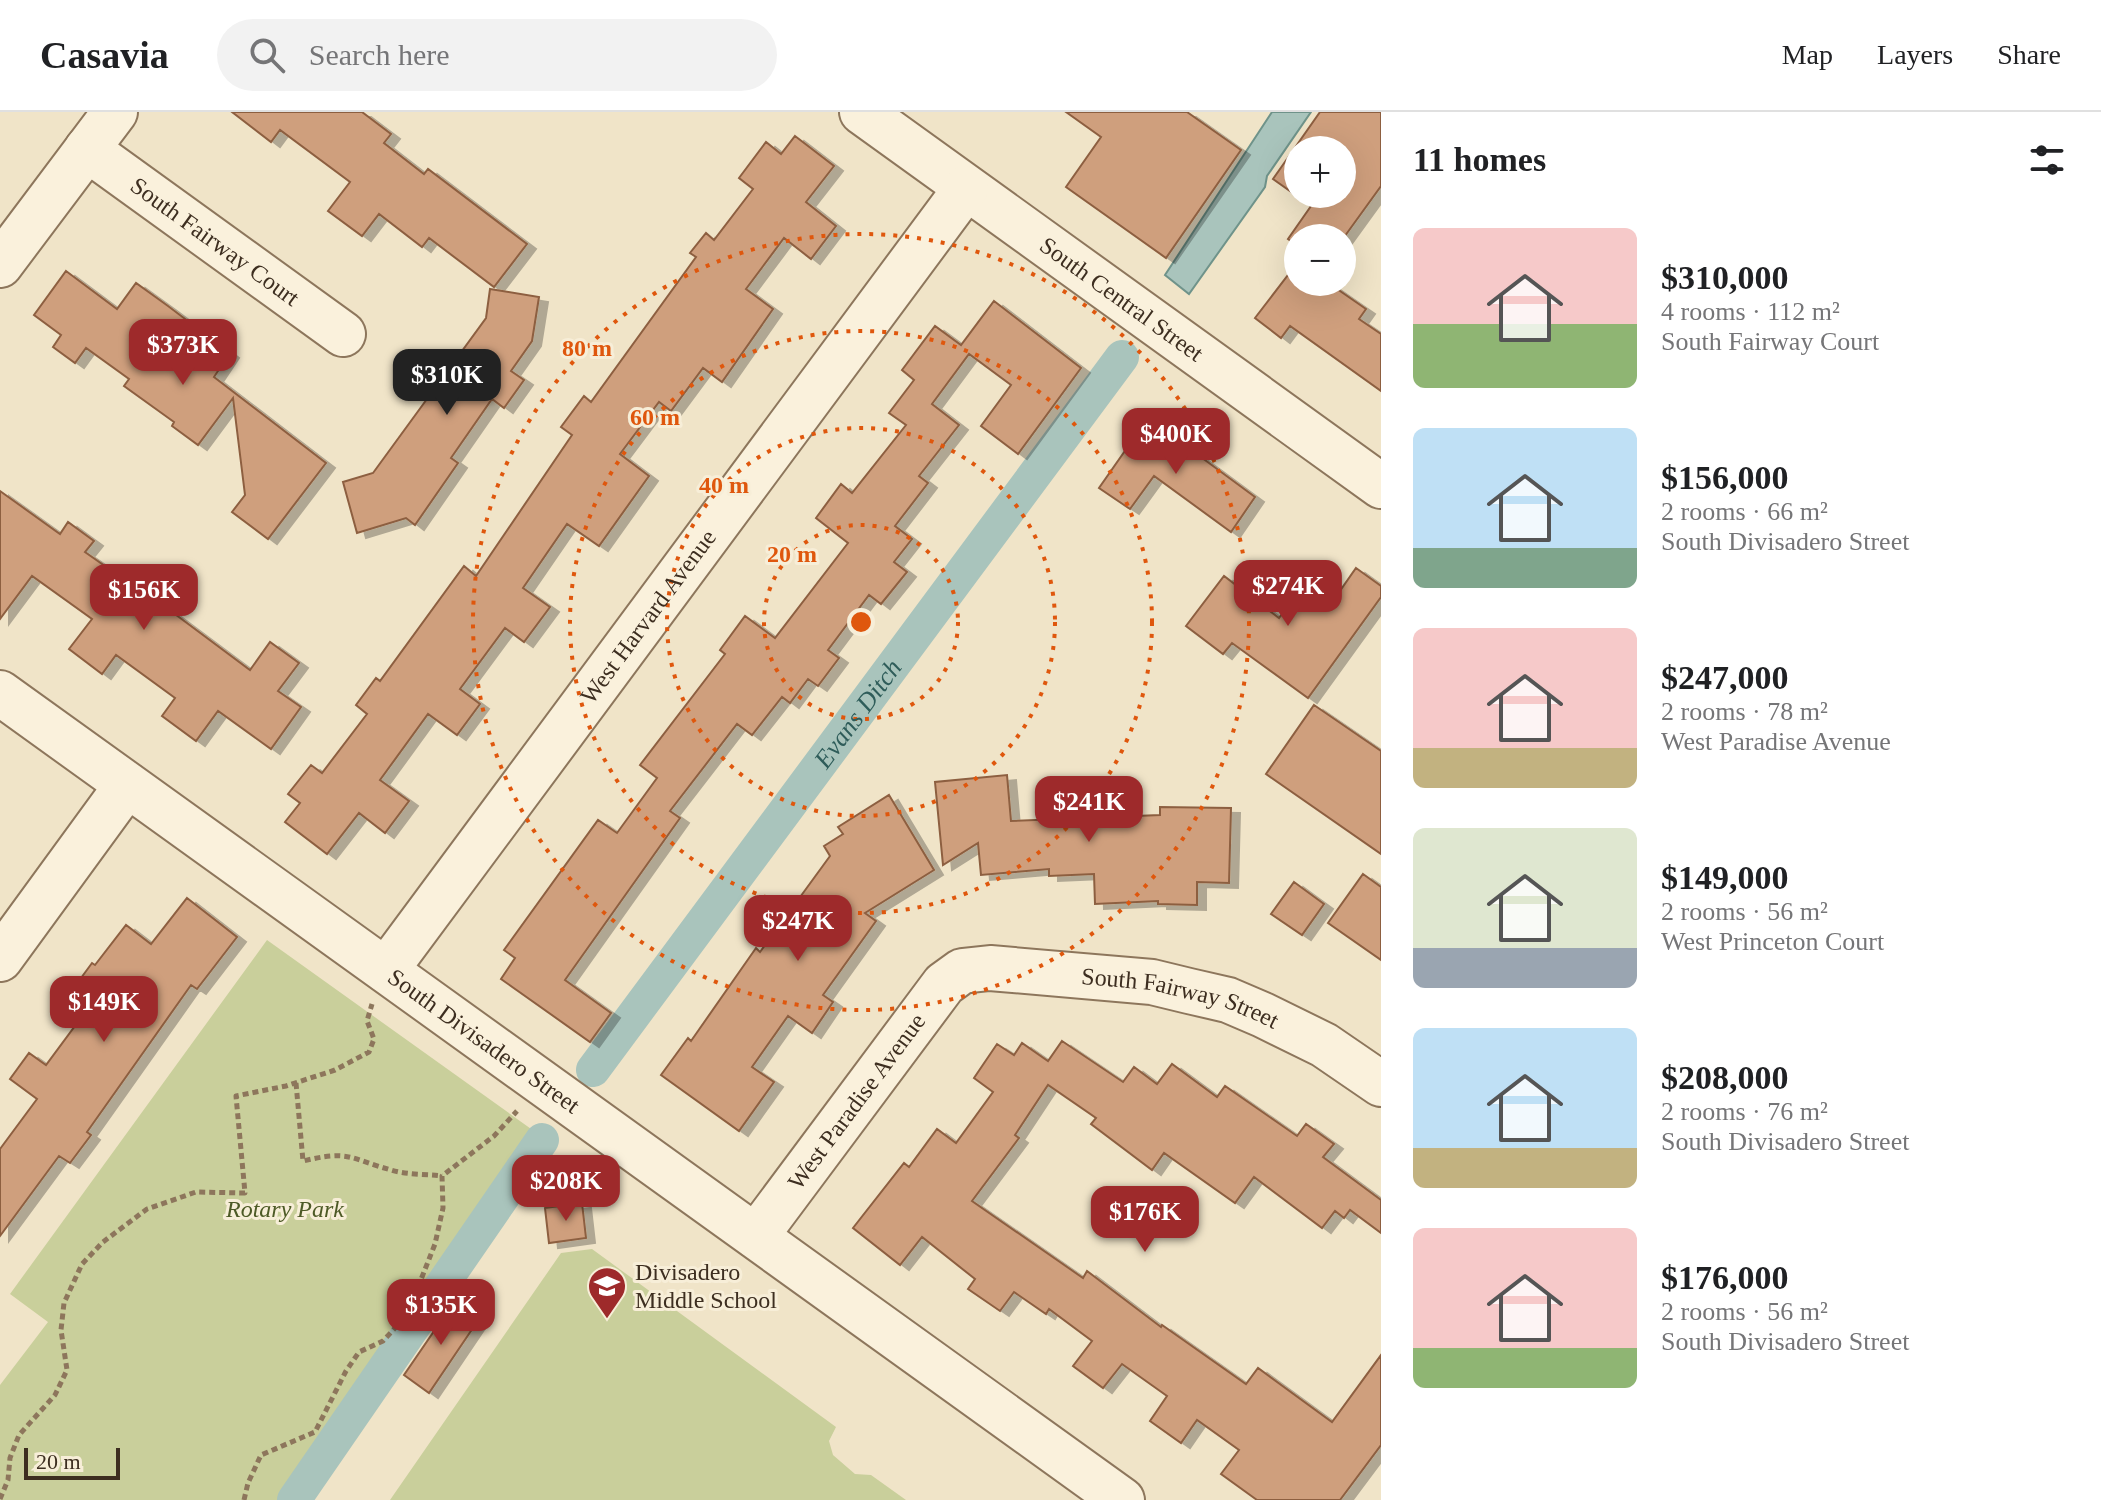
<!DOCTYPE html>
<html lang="en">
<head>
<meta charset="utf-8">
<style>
  body { margin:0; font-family:Georgia,serif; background:#f2f2f2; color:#202124; height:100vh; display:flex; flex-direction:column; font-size:30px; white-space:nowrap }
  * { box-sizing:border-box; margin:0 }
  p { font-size:26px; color:#757577 }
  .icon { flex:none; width:44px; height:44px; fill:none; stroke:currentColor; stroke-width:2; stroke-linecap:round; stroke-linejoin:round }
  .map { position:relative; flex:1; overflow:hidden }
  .details { display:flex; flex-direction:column; background:#fff; width:720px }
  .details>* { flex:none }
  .buttons { position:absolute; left:1284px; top:24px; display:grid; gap:16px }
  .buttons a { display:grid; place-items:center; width:72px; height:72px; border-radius:50%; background:#fff; box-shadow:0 8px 32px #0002; font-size:40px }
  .scale { position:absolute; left:24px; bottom:20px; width:96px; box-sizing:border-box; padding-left:8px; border:4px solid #3d2e20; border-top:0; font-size:22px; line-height:28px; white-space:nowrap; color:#3d2e20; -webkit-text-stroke:6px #f7eed8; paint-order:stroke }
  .price { position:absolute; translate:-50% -68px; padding:0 18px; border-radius:16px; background:#9e2a2b; color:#fff; font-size:26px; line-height:52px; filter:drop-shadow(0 2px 4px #0008) }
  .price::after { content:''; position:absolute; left:50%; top:48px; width:24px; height:18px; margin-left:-12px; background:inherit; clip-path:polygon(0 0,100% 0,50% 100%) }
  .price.on { background:#222; color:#fff }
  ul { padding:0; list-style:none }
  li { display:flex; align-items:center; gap:24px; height:200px; padding:0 32px }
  li span { display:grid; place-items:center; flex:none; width:224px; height:160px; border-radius:12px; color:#555 }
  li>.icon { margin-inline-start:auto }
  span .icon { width:96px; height:96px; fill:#fffc; stroke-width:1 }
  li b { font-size:34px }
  h2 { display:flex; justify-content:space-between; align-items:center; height:96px; padding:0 32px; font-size:34px }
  header { display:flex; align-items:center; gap:48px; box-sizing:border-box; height:112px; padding:0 40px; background:#fff; border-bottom:2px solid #e0e0e0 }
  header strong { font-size:38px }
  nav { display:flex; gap:44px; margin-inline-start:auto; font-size:28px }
  .search { width:560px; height:72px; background:#f2f2f2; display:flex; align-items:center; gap:20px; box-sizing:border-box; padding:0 28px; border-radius:44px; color:#757577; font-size:30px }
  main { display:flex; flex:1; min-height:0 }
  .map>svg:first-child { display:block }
</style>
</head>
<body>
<header>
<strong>Casavia</strong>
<div class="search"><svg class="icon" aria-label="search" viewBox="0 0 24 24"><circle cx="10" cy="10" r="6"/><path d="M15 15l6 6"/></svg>Search here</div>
<nav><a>Map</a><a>Layers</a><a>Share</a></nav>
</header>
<main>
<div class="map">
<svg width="1381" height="1388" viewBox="0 0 1381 1388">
  <defs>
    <filter id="shadow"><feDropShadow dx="9" dy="5" stdDeviation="0" flood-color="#0004"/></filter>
  </defs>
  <rect width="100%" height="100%" fill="#f0e4c8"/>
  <path fill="#c9cf9b" d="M 267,828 L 548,1029 L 286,1388 L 0,1388 L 0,1273 L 48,1210 L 10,1182 Z
    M 592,1137 L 836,1315 L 829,1329 L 833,1343 L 855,1362 L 871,1363 L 906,1388 L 390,1388 L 561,1141 Z"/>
  <path fill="#a9c4bc" stroke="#6f938a" stroke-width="2" d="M 1272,0 L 1311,0 L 1267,64 L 1265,75 L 1189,182 L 1165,163 Z"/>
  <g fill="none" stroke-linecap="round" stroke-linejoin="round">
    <g stroke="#a9c4bc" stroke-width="34">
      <path id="s1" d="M 593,958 L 1122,245"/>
      <path d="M 294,1388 L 542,1028"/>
    </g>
  </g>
  <path fill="#cf9f7d" stroke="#8d5f41" stroke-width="2" fill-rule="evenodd" filter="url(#shadow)" d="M 232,0 L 362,0 L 391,22 L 384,31 L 424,62 L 428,57 L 527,132 L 494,175 L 429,126 L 422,135 L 379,102 L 362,124 L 328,99 L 350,70 L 280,18 L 271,30 Z
    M 1066,0 L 1187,0 L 1241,38 L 1166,146 L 1066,75 L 1101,25 Z
    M 1320,0 L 1381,0 L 1381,74 L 1342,128 L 1342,126 L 1298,126 L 1298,134 L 1288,127 L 1311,94 L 1273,67 ZM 1298,38 L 1342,38 L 1342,82 L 1298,82 Z
    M 795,24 L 834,54 L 806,90 L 836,114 L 811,147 L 784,126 L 746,177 L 773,197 L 722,270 L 703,256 L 671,299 L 659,290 L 620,342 L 649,364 L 599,434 L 567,412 L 523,476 L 550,495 L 524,530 L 505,516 L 460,577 L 480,592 L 457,623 L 428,602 L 380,668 L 409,689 L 385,721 L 359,701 L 327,742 L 285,710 L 300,691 L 288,682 L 311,653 L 322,661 L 367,602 L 356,593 L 376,566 L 380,569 L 464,454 L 476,464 L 572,323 L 561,315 L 584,284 L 591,290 L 696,145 L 690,141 L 706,121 L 714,128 L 753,77 L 739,66 L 766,30 L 781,42 Z
    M 1298,150 L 1298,170 L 1327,170 L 1366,197 L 1359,207 L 1381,222 L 1381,279 L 1290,214 L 1281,226 L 1255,206 Z
    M 66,159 L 117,197 L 136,171 L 168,194 L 230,241 L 214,265 L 326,351 L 268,427 L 232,400 L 245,383 L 233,286 L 198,333 L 172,314 L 174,310 L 124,274 L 129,267 L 86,236 L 75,251 L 53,235 L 61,223 L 34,203 Z
    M 490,177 L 539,185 L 532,229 L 511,259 L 524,268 L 504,296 L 492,287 L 451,346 L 458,351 L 415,413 L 406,406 L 357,421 L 343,370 L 373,361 L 486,206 Z
    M 994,189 L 1081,256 L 1018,342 L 981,314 L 1011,273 L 969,242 L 932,292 L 959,313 L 919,364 L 928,371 L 895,414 L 912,427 L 894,450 L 907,460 L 881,492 L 869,483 L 828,538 L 839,546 L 818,574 L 808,567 L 790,591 L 782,585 L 752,623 L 737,612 L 670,699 L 680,706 L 565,868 L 611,901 L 590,930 L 501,867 L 515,846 L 504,838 L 598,708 L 617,721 L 657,666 L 640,653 L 725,542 L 720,538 L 745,504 L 775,526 L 848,431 L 816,406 L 841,372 L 852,381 L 906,313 L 889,301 L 914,268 L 902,258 L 935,214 L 961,233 Z
    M 1148,306 L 1255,385 L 1231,420 L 1154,364 L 1130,397 L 1099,376 Z
    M 0,379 L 60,422 L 68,410 L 94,429 L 85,440 L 135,475 L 136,473 L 250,558 L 270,530 L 299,551 L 278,579 L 301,595 L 271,637 L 218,599 L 196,629 L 162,604 L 175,586 L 116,543 L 102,562 L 69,537 L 92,507 L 32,464 L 0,507 Z
    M 1356,456 L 1381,474 L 1381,485 L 1308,586 L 1232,531 L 1223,542 L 1186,514 L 1224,464 L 1279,506 L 1301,476 L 1328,496 Z
    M 1314,593 L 1381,639 L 1381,742 L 1266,662 Z
    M 1007,663 L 1011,709 L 1160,703 L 1160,695 L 1231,696 L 1229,771 L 1197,770 L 1197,793 L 1158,792 L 1158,789 L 1095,792 L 1094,762 L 1049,764 L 1049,757 L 981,763 L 978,731 L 943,753 L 935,670 Z
    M 889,683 L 934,758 L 865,801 L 876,809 L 823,883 L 833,890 L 812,921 L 788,904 L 752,955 L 774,970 L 739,1019 L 661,963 L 688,926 L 691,929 L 756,836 L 760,840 L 830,744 L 824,734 L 843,722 L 838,715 Z
    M 1363,762 L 1381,775 L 1381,848 L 1328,811 Z
    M 1294,770 L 1324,792 L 1302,823 L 1271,802 Z
    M 187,786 L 237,825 L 197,877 L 191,873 L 87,1020 L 91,1023 L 70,1051 L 59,1044 L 0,1124 L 0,1037 L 37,987 L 10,967 L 29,941 L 46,953 L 89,895 L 70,881 L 92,851 L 95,853 L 126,813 L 151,832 Z
    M 1062,929 L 1123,970 L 1134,955 L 1157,972 L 1172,952 L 1217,985 L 1225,974 L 1297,1024 L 1306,1012 L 1334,1032 L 1323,1045 L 1381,1088 L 1381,1121 L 1350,1098 L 1344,1106 L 1335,1099 L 1322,1116 L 1254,1065 L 1235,1091 L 1164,1041 L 1152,1058 L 1091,1012 L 1096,1006 L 1048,973 L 1015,1023 L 1019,1026 L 972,1089 L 1083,1166 L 1087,1159 L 1161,1215 L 1162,1213 L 1246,1272 L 1258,1256 L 1332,1310 L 1381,1243 L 1381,1333 L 1340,1388 L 1257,1388 L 1221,1362 L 1239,1338 L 1197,1308 L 1181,1331 L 1150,1309 L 1167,1284 L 1122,1252 L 1103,1276 L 1073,1254 L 1092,1229 L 1049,1197 L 1046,1202 L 1014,1180 L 1000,1199 L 968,1177 L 975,1167 L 922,1125 L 900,1153 L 853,1116 L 904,1051 L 909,1055 L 937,1017 L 956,1031 L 993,980 L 974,966 L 997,932 L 1014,943 L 1022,931 L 1048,949 Z
    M 582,1091 L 586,1126 L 549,1131 L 545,1096 Z
    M 454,1190 L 479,1207 L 429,1281 L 404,1263 Z"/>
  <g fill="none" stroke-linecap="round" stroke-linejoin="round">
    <defs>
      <g id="minor">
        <path id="s2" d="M 862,0 L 1381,374"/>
        <path id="s3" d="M 87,37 L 343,222"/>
        <path d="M 0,153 L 115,0"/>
        <path id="s4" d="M 0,581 L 1122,1388"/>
        <path d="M 0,847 L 127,673"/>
        <path id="s5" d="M 386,858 L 966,76"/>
        <path id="s6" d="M 756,1124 L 944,872 L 962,859 L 990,856 L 1152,870 L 1189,879 L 1228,888 L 1263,903 L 1324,933 L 1381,972"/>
      </g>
    </defs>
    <use href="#minor" stroke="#8d765c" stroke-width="48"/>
    <path stroke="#8d765c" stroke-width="5" stroke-dasharray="6 4" stroke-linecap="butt" d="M 296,971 L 303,1049 C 350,1038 348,1046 391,1058 C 407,1063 426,1062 442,1064
      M 0,1387 L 8,1368 L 10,1346 L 19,1323 L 55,1283 L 67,1258 L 61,1218 L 64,1191 L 82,1152 L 103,1130 L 147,1097 L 196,1080 L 245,1081 L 236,984 L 286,974 L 335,958 L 369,940 L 374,927 L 367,909 L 372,892
      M 244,1388 L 248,1371 L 261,1343 L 315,1320 L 346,1259 L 359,1240 L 383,1229 L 407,1203 L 435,1132 L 443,1096 L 442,1064 L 494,1024 L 517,999"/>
    <use href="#minor" stroke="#faf1dc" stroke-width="44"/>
  </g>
  <g fill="none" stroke="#df570d" stroke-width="4" stroke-dasharray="4 8">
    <circle cx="861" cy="510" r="97"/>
    <circle cx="861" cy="510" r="194"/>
    <circle cx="861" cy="510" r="291"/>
    <circle cx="861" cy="510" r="388"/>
  </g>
  <defs>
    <symbol id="school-pin" viewBox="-11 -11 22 30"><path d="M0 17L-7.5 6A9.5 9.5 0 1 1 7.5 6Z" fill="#9e2a2b" stroke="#f7eed8"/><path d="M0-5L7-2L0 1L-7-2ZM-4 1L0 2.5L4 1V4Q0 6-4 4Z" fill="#fff"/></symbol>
  </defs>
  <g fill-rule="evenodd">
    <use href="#school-pin" x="585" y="1152" width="44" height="60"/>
  </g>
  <g text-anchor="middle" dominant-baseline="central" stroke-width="6" stroke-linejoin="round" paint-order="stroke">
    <g font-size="24" fill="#3d2e20" stroke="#f7eed8">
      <text stroke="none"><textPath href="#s3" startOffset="158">South Fairway Court</textPath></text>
      <text stroke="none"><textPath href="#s2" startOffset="320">South Central Street</textPath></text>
      <text stroke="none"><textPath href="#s5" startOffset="440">West Harvard Avenue</textPath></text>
      <text stroke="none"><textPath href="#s6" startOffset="558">South Fairway Street</textPath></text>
      <text stroke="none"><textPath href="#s4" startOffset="596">South Divisadero Street</textPath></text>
      <text stroke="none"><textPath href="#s6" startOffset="168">West Paradise Avenue</textPath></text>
    </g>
    <g font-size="24" font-style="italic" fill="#4d5a26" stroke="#f7eed8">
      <text x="285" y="1097">Rotary Park</text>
    </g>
    <g font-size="24" fill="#3d2e20" stroke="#f7eed8" text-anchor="start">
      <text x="635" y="1160">Divisadero<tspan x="635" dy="28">Middle School</tspan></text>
    </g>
    <g font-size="26" font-style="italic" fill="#2f5d5a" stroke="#f7eed8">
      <text stroke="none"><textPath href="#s1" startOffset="444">Evans Ditch</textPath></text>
    </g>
  </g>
  <circle cx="861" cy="510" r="12" fill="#df570d" stroke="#f7eed8" stroke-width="4"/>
  <g font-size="24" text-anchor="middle" font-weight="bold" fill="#df570d" stroke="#f7eed8" stroke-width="6" stroke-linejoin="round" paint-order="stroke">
    <text x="587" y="244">80 m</text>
    <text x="655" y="313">60 m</text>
    <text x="724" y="381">40 m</text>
    <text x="792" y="450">20 m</text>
  </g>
</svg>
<div class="buttons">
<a>+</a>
<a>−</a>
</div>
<div class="scale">20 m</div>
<b class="price" style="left:183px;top:275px">$373K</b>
<b class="price on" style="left:447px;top:305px">$310K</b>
<b class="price" style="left:1176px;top:364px">$400K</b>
<b class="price" style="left:1288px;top:516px">$274K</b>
<b class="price" style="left:144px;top:520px">$156K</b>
<b class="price" style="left:1089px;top:732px">$241K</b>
<b class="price" style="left:798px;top:851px">$247K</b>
<b class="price" style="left:104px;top:932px">$149K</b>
<b class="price" style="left:566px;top:1111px">$208K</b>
<b class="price" style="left:1145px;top:1142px">$176K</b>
<b class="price" style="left:441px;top:1235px">$135K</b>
</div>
<section class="details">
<h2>11 homes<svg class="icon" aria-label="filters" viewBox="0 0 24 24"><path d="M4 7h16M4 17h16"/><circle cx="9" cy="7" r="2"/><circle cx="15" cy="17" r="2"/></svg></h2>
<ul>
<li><span style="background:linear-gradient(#f6c9c9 60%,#8fb573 0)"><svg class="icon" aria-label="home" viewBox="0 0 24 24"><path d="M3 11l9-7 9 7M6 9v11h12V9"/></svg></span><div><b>$310,000</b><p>4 rooms · 112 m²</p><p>South Fairway Court</p></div></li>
<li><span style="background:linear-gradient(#bfe0f5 75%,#7fa58c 0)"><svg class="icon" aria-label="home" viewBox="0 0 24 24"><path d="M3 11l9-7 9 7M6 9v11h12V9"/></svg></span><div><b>$156,000</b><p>2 rooms · 66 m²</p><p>South Divisadero Street</p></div></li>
<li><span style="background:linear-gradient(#f6c9c9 75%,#c2b280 0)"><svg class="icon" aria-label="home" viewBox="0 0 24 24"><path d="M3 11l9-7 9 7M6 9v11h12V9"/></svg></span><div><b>$247,000</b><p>2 rooms · 78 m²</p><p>West Paradise Avenue</p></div></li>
<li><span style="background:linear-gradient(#dfe7d0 75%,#9aa5b1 0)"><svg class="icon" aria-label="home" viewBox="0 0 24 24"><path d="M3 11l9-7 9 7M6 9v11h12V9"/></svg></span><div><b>$149,000</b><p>2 rooms · 56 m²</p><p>West Princeton Court</p></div></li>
<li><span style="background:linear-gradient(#bfe0f5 75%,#c2b280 0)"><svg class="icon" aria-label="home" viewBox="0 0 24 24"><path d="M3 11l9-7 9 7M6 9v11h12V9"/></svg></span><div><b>$208,000</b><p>2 rooms · 76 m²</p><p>South Divisadero Street</p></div></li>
<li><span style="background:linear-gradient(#f6c9c9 75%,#8fb573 0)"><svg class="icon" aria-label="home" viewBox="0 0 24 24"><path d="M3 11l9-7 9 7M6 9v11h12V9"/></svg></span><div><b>$176,000</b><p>2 rooms · 56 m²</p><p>South Divisadero Street</p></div></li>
</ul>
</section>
</main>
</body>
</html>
